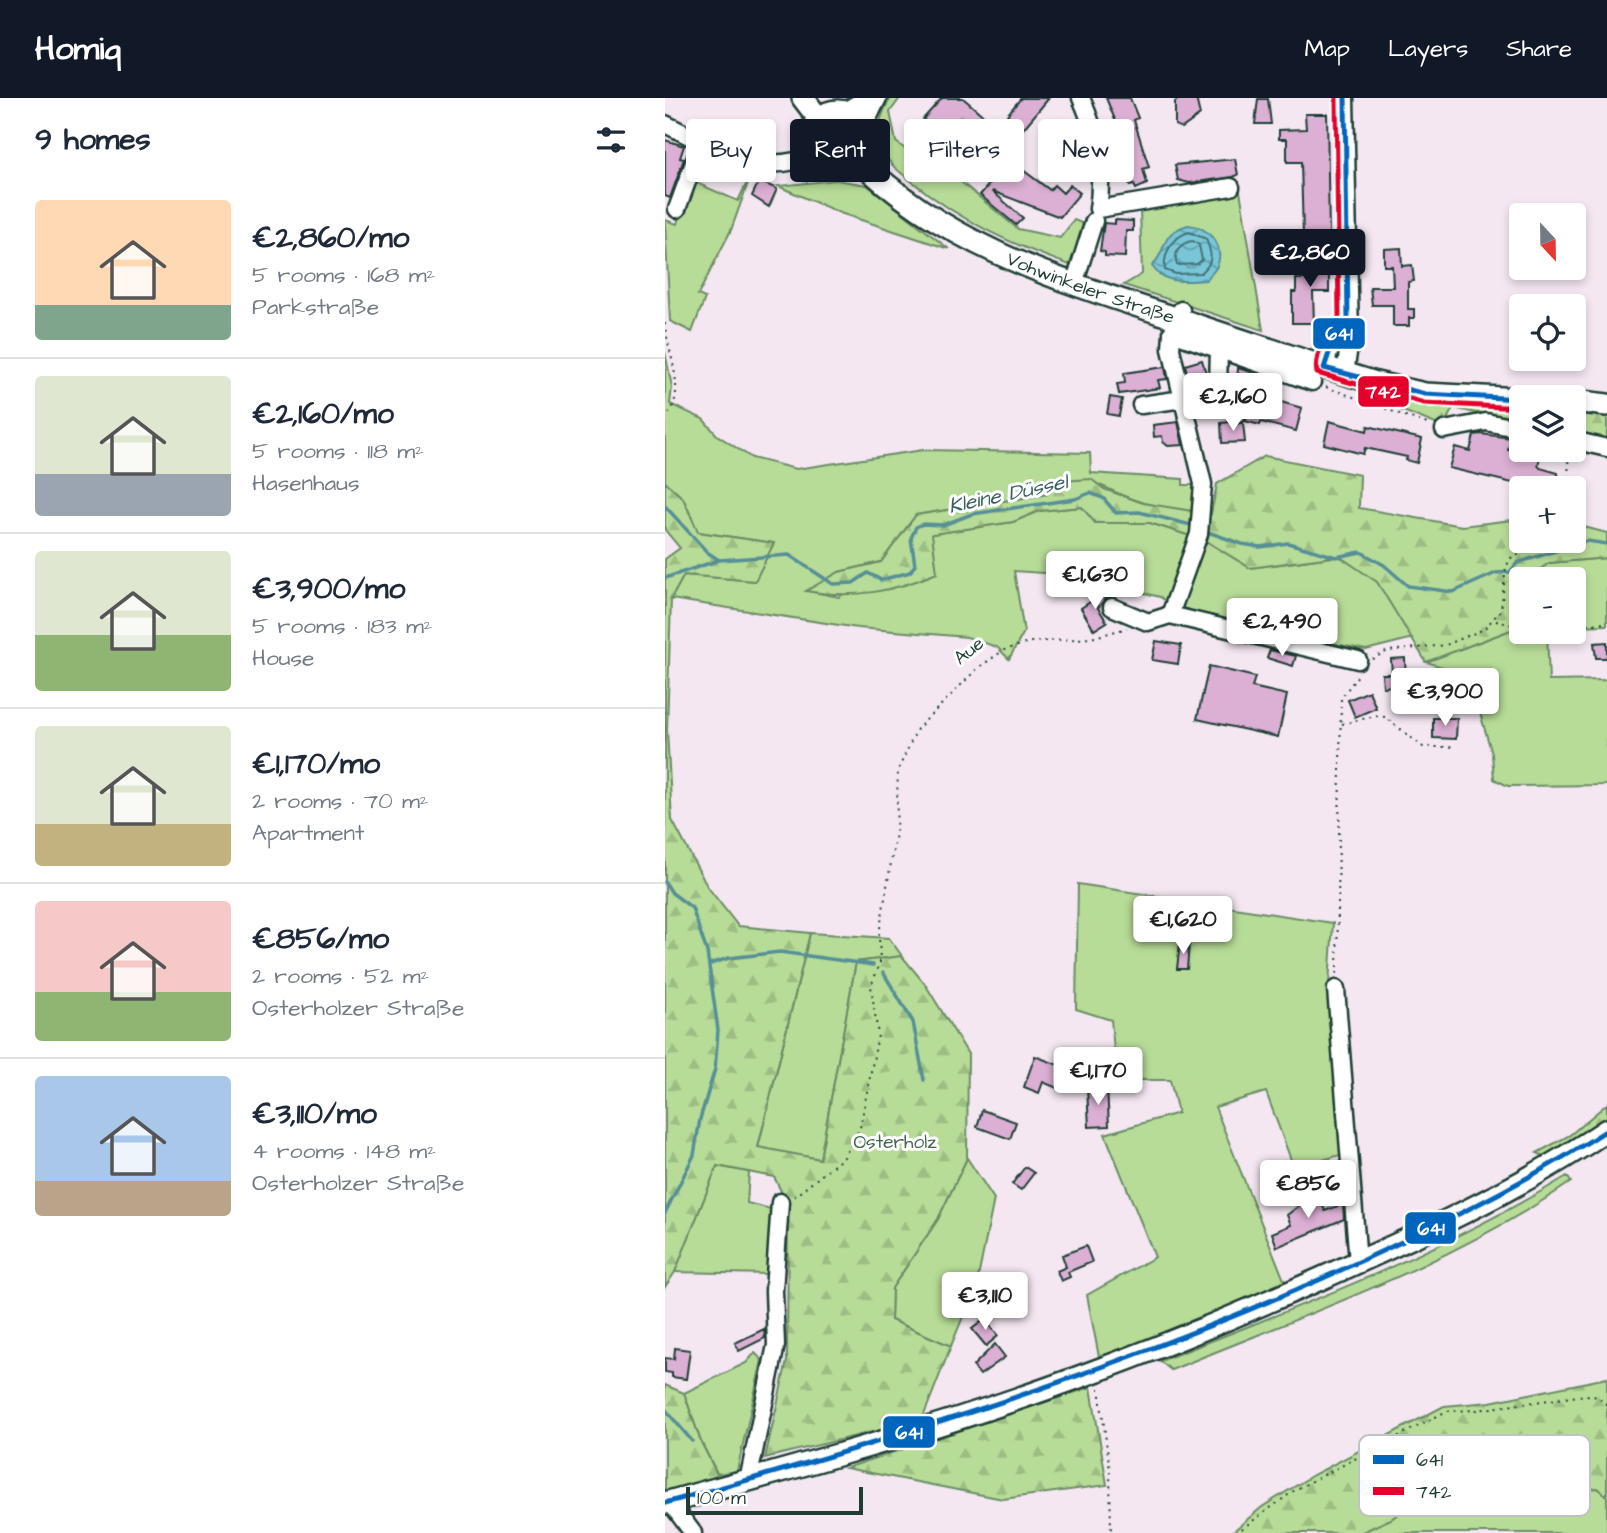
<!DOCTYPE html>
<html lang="en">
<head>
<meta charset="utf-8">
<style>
  body { margin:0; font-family:"Architects Daughter",sans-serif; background:#f6f6f7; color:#1f2937; height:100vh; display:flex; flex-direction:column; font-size:26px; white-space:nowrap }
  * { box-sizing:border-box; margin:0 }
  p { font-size:23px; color:#747a83 }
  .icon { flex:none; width:38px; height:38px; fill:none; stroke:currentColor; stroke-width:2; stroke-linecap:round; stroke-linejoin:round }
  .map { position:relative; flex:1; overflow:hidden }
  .side { display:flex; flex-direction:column; background:#fff; width:665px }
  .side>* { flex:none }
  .hud { position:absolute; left:21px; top:21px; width:665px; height:63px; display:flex; gap:14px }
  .needle { width:46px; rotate:158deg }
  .buttons { position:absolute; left:844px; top:105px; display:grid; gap:14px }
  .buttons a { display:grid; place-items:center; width:77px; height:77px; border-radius:7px; background:#fff; box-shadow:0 4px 10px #0003; font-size:35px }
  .scale { position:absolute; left:21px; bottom:18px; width:177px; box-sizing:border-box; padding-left:7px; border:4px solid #1f3d34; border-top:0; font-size:19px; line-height:24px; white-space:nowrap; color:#1f3d34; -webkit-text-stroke:5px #fff; paint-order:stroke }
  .price { position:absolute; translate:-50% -60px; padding:0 16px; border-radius:7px; background:#fff; color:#222; font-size:23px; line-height:46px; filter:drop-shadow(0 2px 4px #0008) }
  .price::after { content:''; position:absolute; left:50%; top:42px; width:21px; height:16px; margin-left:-10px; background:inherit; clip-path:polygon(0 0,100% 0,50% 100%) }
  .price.selected { background:#111827; color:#fff }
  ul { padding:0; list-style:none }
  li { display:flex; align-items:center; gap:21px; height:175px; padding:0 35px }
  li+li { border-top:2px solid #e0e1e3 }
  li span { display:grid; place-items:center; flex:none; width:196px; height:140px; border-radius:7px; color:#555 }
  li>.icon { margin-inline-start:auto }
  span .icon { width:84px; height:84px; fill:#fffc; stroke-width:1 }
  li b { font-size:30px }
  h2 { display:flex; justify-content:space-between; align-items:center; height:84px; padding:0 35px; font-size:30px }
  .pill { padding:0 24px; border-radius:7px; background:#fff; box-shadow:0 4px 10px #0003; font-size:24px; line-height:63px }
  .pill.selected { background:#111827; color:#fff }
  header { display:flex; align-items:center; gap:42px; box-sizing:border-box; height:98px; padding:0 35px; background:#111827; color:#fff }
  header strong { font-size:33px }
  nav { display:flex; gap:38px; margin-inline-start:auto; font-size:24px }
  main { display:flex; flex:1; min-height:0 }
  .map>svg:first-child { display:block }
</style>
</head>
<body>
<header>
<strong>Homiq</strong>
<nav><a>Map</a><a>Layers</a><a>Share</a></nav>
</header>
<main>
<section class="side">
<h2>9 homes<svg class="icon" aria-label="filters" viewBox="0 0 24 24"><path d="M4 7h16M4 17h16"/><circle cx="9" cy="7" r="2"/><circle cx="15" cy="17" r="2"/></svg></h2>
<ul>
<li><span style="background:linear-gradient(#ffd9b3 75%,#7fa58c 0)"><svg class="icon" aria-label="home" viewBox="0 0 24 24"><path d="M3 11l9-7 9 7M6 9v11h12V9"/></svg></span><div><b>€2,860/mo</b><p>5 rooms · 168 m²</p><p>Parkstraße</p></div></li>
<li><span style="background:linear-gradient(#dfe7d0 70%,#9aa5b1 0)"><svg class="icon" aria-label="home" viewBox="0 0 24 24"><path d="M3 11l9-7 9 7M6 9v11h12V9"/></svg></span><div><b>€2,160/mo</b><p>5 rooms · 118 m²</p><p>Hasenhaus</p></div></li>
<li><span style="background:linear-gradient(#dfe7d0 60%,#8fb573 0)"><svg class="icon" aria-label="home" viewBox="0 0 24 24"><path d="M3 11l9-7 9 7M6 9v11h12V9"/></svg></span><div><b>€3,900/mo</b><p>5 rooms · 183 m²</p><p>House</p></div></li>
<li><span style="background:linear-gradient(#dfe7d0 70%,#c2b280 0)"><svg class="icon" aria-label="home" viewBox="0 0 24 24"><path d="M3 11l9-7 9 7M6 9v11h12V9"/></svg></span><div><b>€1,170/mo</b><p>2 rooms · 70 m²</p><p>Apartment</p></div></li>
<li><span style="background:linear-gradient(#f6c9c9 65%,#8fb573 0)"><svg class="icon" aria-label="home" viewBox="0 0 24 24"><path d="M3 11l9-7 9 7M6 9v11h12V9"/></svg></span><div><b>€856/mo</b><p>2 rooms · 52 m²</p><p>Osterholzer Straße</p></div></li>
<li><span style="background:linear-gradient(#a9c7e8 75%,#b9a48a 0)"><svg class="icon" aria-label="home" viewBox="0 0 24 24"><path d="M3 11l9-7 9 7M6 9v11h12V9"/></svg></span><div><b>€3,110/mo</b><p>4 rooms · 148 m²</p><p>Osterholzer Straße</p></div></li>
</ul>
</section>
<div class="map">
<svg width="942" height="1435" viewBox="0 0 942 1435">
  <defs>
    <pattern id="forest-firs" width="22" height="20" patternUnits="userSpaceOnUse" patternTransform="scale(1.75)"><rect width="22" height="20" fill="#b7dc97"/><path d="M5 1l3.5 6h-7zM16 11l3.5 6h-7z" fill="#9dbe83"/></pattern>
    <pattern id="water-waves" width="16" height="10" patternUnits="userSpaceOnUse" patternTransform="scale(1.75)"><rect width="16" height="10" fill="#7ac6d9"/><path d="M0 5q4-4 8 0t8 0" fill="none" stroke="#63a2b1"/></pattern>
  </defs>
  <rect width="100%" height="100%" fill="#f4e7f2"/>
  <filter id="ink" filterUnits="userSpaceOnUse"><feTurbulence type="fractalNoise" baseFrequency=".0143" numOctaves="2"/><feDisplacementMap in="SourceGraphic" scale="14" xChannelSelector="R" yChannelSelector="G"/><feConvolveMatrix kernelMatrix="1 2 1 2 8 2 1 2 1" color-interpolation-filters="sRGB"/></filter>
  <g filter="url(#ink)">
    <path fill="#b7dc97" stroke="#6b8c66" stroke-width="2" d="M 226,0 L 235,0 L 225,14 L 231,44 L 274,77 L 279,70 L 353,131 L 395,140 L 409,122 L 419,126 L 405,167 C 348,147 297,124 249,85 C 239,77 225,68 219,55 C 209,35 215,17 226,0 Z
      M156 40a17 17 0 1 1 34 0a17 17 0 1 1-34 0Z
      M 87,74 L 66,132 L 33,197 L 40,200 L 27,234 L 5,223 L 0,122 L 12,126 L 27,83 L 73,103 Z
      M 171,82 L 202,87 L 284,151 L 175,115 L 113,88 Z
      M 575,93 L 598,232 L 459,187 L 477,176 L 475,110 Z
      M 0,254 L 7,289 L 5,306 L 38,321 L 52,337 L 87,360 L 131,371 L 258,352 L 425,355 L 426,375 L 518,381 L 518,387 L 534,387 L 534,414 C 515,411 494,410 475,404 C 439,393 416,366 383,396 L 251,417 L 216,464 L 174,474 L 143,493 L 174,499 L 267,436 L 348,424 L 374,413 L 417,409 L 431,425 L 485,425 L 541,443 L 585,470 L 674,458 L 712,483 L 748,540 L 701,552 L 521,516 L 495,499 L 408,477 L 349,473 L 359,534 L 344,561 L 332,549 L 302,539 L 193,530 L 6,501 L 19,477 L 90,483 L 108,445 L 33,434 L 18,400 L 0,384 Z
      M 942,460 L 942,527 L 908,528 L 908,481 L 861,481 L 884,465 Z
      M 856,485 L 856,534 L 882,534 L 884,583 L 942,582 L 942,687 L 843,688 L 829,681 L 827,656 L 804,577 L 761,564 L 851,530 L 845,492 Z
      M 413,786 L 668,825 L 664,886 L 679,1056 L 629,1070 L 601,994 L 550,1009 L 621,1187 L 435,1264 L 422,1197 L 490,1159 L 440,1036 L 513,1015 L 505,982 L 452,982 L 446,922 L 411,911 Z
      M 145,835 L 224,840 L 237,858 L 191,864 L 155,1061 L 93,1050 Z
      M 302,1060 L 329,1101 L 312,1185 L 286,1248 L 226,1222 L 227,1190 L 273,1121 Z
      M 52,1068 L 84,1074 L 82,1105 L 106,1111 L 105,1176 L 10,1174 Z
      M 902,1078 L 906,1084 C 783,1168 642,1216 506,1272 L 495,1263 C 633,1209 776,1155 902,1078 Z
      M 90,1255 L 97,1262 L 72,1373 L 53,1377 L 36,1344 L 19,1295 L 81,1265 Z
      M 934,1390 L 942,1398 L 942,1435 L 695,1435 L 726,1421 L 761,1396 Z"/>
    <path fill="url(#forest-firs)" stroke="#6b8c66" stroke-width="2" d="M 717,297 L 856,309 L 856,325 L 788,310 L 778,329 L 716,304 Z
      M 908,311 L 942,316 L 942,347 L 908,338 Z
      M 600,358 L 695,377 L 694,410 L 797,428 L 856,421 L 856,443 L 908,443 L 908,426 L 942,435 L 942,460 L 884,465 L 861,481 L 856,481 L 856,485 L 845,492 L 851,530 L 761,564 L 712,484 L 674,458 L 585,470 L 541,443 L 485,425 L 430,425 L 417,409 L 374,413 L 348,424 L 267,436 L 272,475 C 227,494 190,501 141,493 L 174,474 L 216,464 L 251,417 L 383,396 L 397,383 L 426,381 L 439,391 L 478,405 L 546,416 L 552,386 Z
      M 0,384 L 18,400 L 33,434 L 109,445 L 90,483 L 19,477 L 6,501 L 2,632 L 7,722 L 42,788 L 73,828 L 145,835 L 93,1049 L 155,1061 L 191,864 L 237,858 L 260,886 L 303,956 L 302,1060 L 273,1121 L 227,1190 L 226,1222 L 286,1248 L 257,1322 L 100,1360 L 122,1263 L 123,1107 L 109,1079 L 52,1068 L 10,1174 L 0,1189 L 0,461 L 15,450 L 0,432 Z
      M 942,1006 L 942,1024 L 886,1061 L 872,1055 L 905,1037 Z
      M 942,1280 L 942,1398 L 933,1390 L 761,1396 L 726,1421 L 695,1435 L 566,1435 L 597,1409 L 648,1377 L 779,1308 L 825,1304 Z
      M 0,1287 L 19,1295 L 36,1344 L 52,1376 L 72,1373 L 73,1377 L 0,1395 Z
      M 426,1289 L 442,1387 L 338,1401 L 181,1370 Z"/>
    <path fill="url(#water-waves)" stroke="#568f97" stroke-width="2" d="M 523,127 C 541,128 561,147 552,168 C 550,173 544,178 541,182 C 521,183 499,187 487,168 C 504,151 493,136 523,127 Z"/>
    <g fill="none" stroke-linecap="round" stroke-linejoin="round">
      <path stroke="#437476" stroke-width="2" d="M 524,134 L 541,141 C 547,156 549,164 536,175 L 511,176 L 500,172 C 498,156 507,139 524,134 Z
        M 528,143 L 534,147 L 537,162 L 532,166 L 512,167 C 508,155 515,144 528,143 Z"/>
      <path stroke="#568f97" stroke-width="3.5" d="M 0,408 L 42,454 L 54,462 L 124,457 L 168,486 L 188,485 L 203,475 L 216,482 L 245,474 L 250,467 L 246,440 L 251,429 L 258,426 L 278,427 L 307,416 L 410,401 L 425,395 L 438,400 L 451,415 L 474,414 L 530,428
        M 540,433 L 577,446 L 595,449 L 623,445 L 671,459 L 696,454 L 719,467 L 743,488 L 788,494 L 831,475 L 845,474 L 852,465 L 922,443 L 942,446
        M 0,480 L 54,462
        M 0,784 L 7,795 L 27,810 L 42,854 L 53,932 L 50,971 L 35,1021 L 29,1057 L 0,1115
        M 45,866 L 64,860 L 115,854 L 208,867
        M 218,874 L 248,924 L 259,982
        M 0,1311 L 27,1343"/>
    </g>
    <path fill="#dcb0d4" stroke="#1f3d34" stroke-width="2" d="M 277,0 L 298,0 L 321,20 L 311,31 L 296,19 L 275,44 L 258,29 L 262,25 L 258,21 Z
      M 356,0 L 384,0 L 343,49 L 347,57 L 343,61 L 385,92 L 389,87 L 398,95 L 405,87 L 415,95 L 395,119 L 327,93 L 358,120 L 351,127 L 315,97 L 331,78 L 319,68 L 314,54 L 328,37 L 334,42 L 350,23 L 342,17 Z
      M 441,0 L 465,0 L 473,20 L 469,22 L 484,69 L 478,71 L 482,86 L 471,91 L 469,87 L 465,88 L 453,55 L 458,52 L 448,30 L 453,29 Z
      M 515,0 L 531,0 L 535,17 L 517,30 L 510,27 L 510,4 Z
      M 593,1 L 603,1 L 606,26 L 590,26 Z
      M 640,16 L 662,16 L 664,137 L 638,137 L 636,64 L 622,64 L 622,41 L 614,41 L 614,32 L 641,31 Z
      M 388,31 L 415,53 L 410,59 L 419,65 L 410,76 L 383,54 L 388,49 L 379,42 Z
      M 0,42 L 19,48 L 15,60 L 19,61 L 5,100 L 0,98 Z
      M 570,61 L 573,77 L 568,79 L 524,85 L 513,82 L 510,67 Z
      M 94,83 L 112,91 L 104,109 L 87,98 Z
      M 450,122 L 468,123 L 468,133 L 461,133 L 460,159 L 440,158 L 440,154 L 435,153 L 439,125 L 450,126 Z
      M 736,150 L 737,168 L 747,167 L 749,183 L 743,184 L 743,211 L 749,211 L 749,220 L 744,220 L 744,228 L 728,228 L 728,207 L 707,207 L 705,189 L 728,189 L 727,168 L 719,168 L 719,151 Z
      M 643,156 L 664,160 L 664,194 L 648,194 L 649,225 L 627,225 L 627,194 L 631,194 L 631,181 L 639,181 L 638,166 L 643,166 Z
      M 537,262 L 542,278 L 524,283 L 520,267 Z
      M 500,269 L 502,281 L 493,282 L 495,290 L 454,296 L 452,286 L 460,285 L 459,275 Z
      M 573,270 L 586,274 L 585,277 L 601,279 L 602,300 L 637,310 L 631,333 L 596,324 L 595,327 L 580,323 L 584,286 L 572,285 Z
      M 531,297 L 545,298 L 554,308 L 553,313 L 531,312 Z
      M 445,299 L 457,301 L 454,318 L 442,316 Z
      M 664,323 L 702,333 L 703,328 L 757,341 L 752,365 L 741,362 L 742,359 L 700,350 L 698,356 L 659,346 Z
      M 513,324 L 518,347 L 503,348 L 498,344 L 497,338 L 489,339 L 488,327 Z
      M 566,324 L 578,325 L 580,344 L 557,345 L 556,325 Z
      M 816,336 L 846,340 L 843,352 L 877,352 L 873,367 L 875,370 L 893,375 L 894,390 L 869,390 L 784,370 L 790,349 L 805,353 L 809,337 Z
      M 434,492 L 440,501 L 433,510 L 442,524 L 429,532 L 416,510 L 428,502 L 425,498 Z
      M 491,543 L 516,547 L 513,566 L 487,562 Z
      M 942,544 L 942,560 L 931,560 L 929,545 Z
      M 605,552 L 631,558 L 628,568 L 602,560 Z
      M 740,560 L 741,587 L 718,589 L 717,576 L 727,576 L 726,561 Z
      M 544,568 L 590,579 L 587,589 L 622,597 L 613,639 L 532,621 Z
      M 704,593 L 711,610 L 690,619 L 683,602 Z
      M 768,620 L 792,620 L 791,641 L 768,640 Z
      M 515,844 L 524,846 L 522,871 L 512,871 Z
      M 370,958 L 399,969 L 392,990 L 378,984 L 374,995 L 359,989 Z
      M 442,989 L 444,1028 L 424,1029 L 422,990 Z
      M 317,1012 L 351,1024 L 345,1041 L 312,1029 Z
      M 360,1069 L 369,1075 L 356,1092 L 347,1086 Z
      M 652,1093 L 660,1113 L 678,1106 L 679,1121 L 612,1149 L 607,1135 L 626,1127 L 622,1117 L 644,1100 L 642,1097 Z
      M 421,1148 L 427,1164 L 403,1174 L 405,1179 L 396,1183 L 392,1173 L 401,1169 L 397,1157 Z
      M 320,1221 L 333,1238 L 321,1248 L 307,1231 Z
      M 99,1231 L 100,1240 L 74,1253 L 70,1245 Z
      M 330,1246 L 340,1259 L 315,1277 L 308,1268 Z
      M 10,1250 L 25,1252 L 21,1281 L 7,1279 L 7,1275 L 0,1274 L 0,1260 L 9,1261 Z"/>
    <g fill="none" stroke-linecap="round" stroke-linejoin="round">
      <defs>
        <path id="minor" d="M 416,0 C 432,35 439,72 433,111 L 566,89
          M 680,0 L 685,241 L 680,276
          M 178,14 L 202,0
          M 0,26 C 51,50 93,82 151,56
          M 198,30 L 213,0
          M 12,111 L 37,43
          M 409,186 L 429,123
          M 507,235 L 647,284
          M 554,250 L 553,291 L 573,316
          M 659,270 L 667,246 L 683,222
          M 476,307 L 518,301
          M 779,332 L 821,324 L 856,331
          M 908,342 L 942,350
          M 447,509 L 483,524 L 505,517
          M 505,517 L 534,436 L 538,386 L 506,251 L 507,235 L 516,212
          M 505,517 L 693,562
          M 671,891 L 693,1164
          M 83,1383 L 111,1247 L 109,1193 L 115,1104
          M 5,1404 L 28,1435"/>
        <g id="major">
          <path d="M 138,0 L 154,21"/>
          <circle cx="173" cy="40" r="27"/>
          <path id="s1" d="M 192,60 C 280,148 397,183 513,221 C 579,243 644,265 711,285 L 760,296 L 856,301"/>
          <path d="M 908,303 L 942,307"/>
          <path d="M 0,1405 C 143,1366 286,1327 425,1275 C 500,1248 573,1217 646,1185 C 748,1140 850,1094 942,1032"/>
        </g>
      </defs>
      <use href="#minor" stroke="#1f3d34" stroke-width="21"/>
      <use href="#major" stroke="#1f3d34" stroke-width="26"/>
      <path stroke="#1f3d34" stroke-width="2" stroke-dasharray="2 5" stroke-linecap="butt" d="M 210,39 L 216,57
        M 130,48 L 136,27
        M 142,72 L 145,76 L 190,81
        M 0,225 C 2,255 24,296 0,320
        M 661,289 L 765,327
        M 870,291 L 896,293
        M 903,356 L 904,390
        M 831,523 L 856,529
        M 908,527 L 942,525
        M 707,561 L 723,553 L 781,547 L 819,531 L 836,512 L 841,469 L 846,460 L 882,443
        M 677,626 L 710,618 L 720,619 L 758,649 L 790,649
        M 672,876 L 676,600 L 694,576
        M 129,1099 L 179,1059 L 195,1030 L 213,937 L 206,888 L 215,865 L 214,836 L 231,735 L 233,672 L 252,631 L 313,570 L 339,552 L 366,544 L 426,540 L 462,530
        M 434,1290 L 445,1373 L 446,1435
        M 571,1435 L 630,1392 L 782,1313 L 812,1312 L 921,1297 L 933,1299 L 942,1307"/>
      <use href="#minor" stroke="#fff" stroke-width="16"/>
      <use href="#major" stroke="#fff" stroke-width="21"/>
      <defs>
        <path id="bus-1" d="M 680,0 L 683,222 L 667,246 L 659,270 L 760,296 L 856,301
          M 0,1405 C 224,1344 443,1275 656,1181 C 754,1137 851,1091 942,1032"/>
        <path id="bus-2" d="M 671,0 L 674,219 C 664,234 648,256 652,275 L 759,305 L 856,310"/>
      </defs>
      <use href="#bus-1" stroke="#fff" stroke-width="10"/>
      <use href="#bus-2" stroke="#fff" stroke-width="10"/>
      <use href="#bus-1" stroke="#0065bd" stroke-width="5"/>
      <use href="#bus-2" stroke="#e4002b" stroke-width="5"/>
    </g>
  </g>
  <g text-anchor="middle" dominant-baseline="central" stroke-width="6" stroke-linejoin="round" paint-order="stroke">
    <g font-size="19" fill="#1f3d34" stroke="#fff">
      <text stroke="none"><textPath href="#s1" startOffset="270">Vohwinkeler Straße</textPath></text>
      <text transform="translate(304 553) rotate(-39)">Aue</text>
    </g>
    <g font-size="19" fill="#45654d" stroke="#fff">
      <text x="230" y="1044">Osterholz</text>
    </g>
    <g font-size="21" font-style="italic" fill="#365f5d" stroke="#fff">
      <text transform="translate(343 396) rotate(-12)">Kleine Düssel</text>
    </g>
  </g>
  <rect x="694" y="1337" width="231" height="81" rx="10" fill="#fff" stroke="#bcc5c2" stroke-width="2"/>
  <rect x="708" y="1357" width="31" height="9" fill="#0065bd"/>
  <rect x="708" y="1389" width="31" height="8" fill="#e4002b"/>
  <g font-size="19" fill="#1f3d34">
    <text x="751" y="1368">641</text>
    <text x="751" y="1400">742</text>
  </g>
  <g stroke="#fff" stroke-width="2.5">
    <rect x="647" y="219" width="54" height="33" rx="7" fill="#0065bd"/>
    <rect x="692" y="277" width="53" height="33" rx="7" fill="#e4002b"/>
    <rect x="739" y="1113" width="53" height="34" rx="7" fill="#0065bd"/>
    <rect x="217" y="1317" width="54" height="34" rx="7" fill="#0065bd"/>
  </g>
  <g font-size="19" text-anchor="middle" font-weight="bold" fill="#fff">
    <text x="674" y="242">641</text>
    <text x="718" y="300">742</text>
    <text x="766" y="1137">641</text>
    <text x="244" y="1341">641</text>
  </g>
</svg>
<div class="buttons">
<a><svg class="needle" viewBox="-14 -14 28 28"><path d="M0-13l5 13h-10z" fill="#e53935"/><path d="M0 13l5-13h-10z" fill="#747a83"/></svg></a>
<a><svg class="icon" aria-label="locate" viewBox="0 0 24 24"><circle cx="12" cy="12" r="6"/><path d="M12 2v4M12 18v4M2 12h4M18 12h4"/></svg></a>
<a><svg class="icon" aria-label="layers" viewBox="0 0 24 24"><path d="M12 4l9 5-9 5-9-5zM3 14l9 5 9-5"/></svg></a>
<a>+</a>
<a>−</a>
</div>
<div class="scale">100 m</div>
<b class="price selected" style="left:645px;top:191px">€2,860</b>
<b class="price" style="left:568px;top:335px">€2,160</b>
<b class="price" style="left:430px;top:513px">€1,630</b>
<b class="price" style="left:617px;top:560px">€2,490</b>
<b class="price" style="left:780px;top:630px">€3,900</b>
<b class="price" style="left:518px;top:858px">€1,620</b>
<b class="price" style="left:433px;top:1009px">€1,170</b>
<b class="price" style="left:643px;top:1122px">€856</b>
<b class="price" style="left:320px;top:1234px">€3,110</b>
<div class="hud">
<a class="pill">Buy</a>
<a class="pill selected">Rent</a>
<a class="pill">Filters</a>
<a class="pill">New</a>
</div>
</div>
</main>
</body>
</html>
